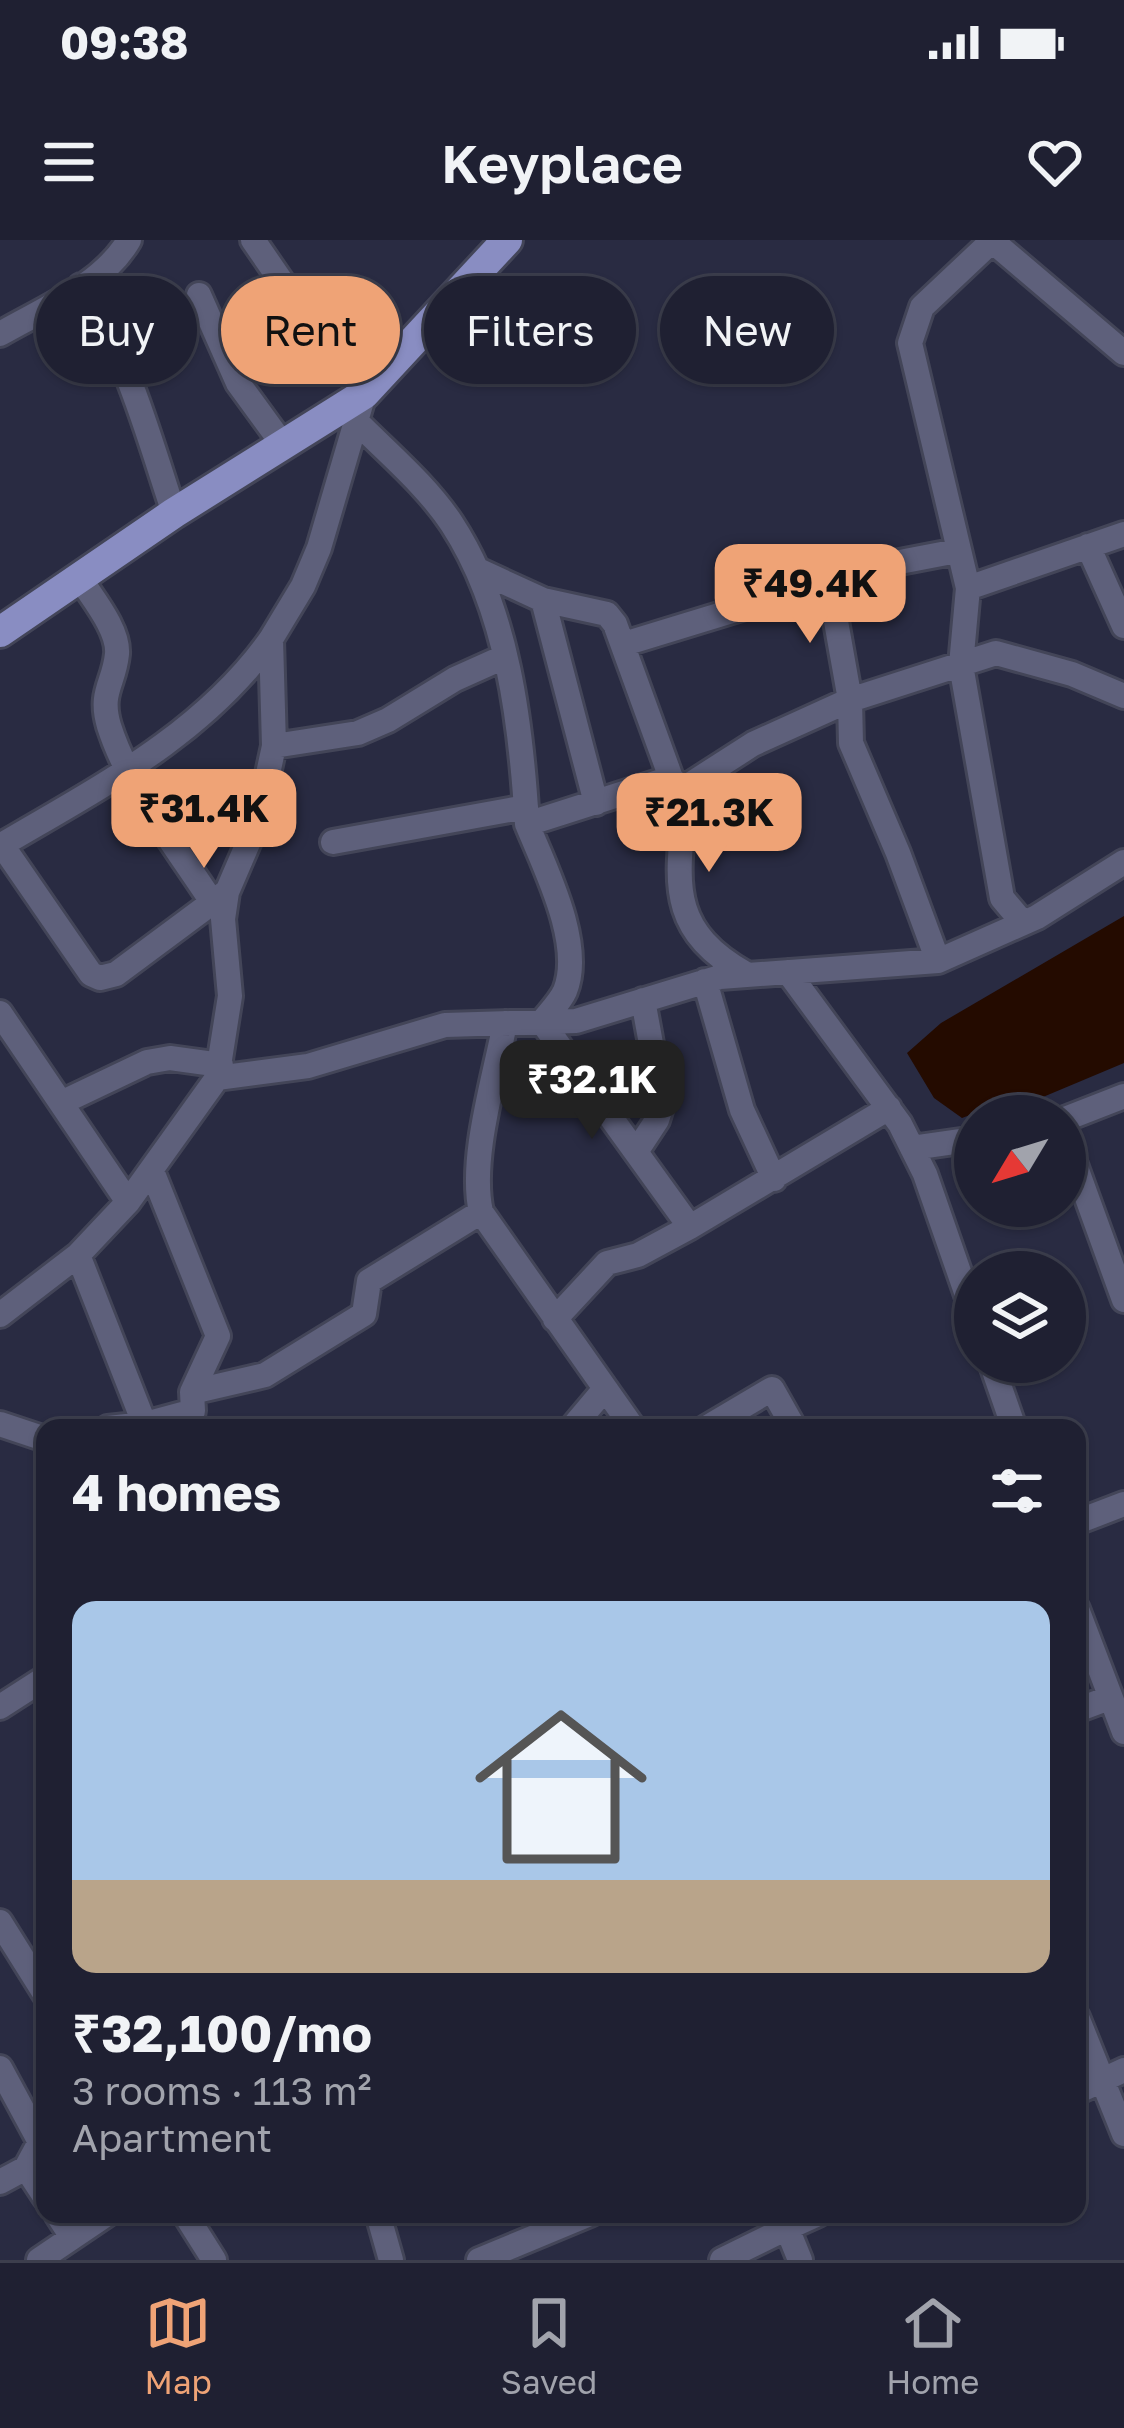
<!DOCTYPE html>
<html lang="en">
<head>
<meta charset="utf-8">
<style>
  body { margin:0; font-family:"Golos Text",sans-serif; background:#27283a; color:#f1f3f6; height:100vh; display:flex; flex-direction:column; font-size:45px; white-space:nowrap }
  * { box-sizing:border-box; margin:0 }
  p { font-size:39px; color:#a1a3ac }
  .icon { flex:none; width:66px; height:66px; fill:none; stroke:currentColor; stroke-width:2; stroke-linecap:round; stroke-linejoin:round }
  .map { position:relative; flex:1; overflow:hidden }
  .sheet { position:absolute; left:36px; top:1179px; width:1050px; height:804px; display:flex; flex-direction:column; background:#1f2032; border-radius:24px; box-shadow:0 3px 9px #0004,0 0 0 3px #3c3e4d }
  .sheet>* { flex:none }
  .guide { position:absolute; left:36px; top:36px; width:1053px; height:108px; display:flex; gap:24px }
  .needle { width:78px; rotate:232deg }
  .controls { position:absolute; left:954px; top:855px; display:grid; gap:24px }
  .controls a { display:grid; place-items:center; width:132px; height:132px; border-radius:50%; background:#1f2032; box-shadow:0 3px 9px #0004,0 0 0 3px #3c3e4d; font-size:60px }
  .price { position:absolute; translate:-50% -102px; padding:0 27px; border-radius:24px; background:#efa376; color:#111; font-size:39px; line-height:78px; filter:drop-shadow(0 3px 6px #0008) }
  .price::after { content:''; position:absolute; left:50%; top:72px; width:36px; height:27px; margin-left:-18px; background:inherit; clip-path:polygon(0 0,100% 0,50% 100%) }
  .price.selected { background:#222; color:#fff }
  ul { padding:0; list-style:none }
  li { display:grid; align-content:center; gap:24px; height:636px; padding:0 36px }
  li span { display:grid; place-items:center; height:372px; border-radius:24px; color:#555 }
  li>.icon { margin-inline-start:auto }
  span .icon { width:216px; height:216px; fill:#fffc; stroke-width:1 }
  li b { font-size:51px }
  h2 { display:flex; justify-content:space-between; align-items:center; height:144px; padding:0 36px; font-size:51px }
  .pill { padding:0 42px; border-radius:54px; background:#1f2032; box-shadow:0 3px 9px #0004,0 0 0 3px #3c3e4d; font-size:42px; line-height:108px }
  .pill.selected { background:#efa376; color:#111 }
  .status { display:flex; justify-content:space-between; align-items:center; height:84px; padding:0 60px; background:#1f2032; direction:ltr }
  .status svg { height:33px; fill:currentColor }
  header { display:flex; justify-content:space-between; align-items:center; height:156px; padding:0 36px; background:#1f2032; font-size:54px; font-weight:600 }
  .tab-bar { display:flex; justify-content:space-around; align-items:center; height:168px; border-top:3px solid #3c3e4d; background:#1f2032; font-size:33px; color:#a1a3ac }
  .tab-bar a { display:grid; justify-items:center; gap:6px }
  .tab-bar .selected { color:#efa376 }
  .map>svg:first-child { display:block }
</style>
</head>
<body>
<div class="status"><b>09:38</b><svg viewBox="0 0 49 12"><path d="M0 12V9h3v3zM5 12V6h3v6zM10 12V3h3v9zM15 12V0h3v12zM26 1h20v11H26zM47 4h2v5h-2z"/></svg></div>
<header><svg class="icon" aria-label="menu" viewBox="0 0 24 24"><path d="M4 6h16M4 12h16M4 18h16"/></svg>Keyplace<svg class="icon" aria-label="heart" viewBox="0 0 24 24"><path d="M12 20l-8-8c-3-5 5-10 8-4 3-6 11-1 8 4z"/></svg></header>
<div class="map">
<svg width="1124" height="2020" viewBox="0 0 1124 2020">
  <rect width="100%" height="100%" fill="#292b42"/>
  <path fill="#240b00" d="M 1124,676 L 1124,823 L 1043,857 L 991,867 L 962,878 L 934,858 L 907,813 L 941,783 Z"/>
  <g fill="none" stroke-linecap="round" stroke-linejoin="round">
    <defs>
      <path id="minor" d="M 253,0 L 286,48 L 372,144
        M 991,0 L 1124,113
        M 992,1 L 922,67 L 910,103 L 968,348 L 961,425 L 1002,658 L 1023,683
        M 81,46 C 129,119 147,192 174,273
        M 199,55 L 238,143 L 284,206
        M 0,94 C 43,69 103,45 129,0
        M 358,183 C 390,215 427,246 452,284 C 508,370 521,484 527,584 L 671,538
        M 1088,306 L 1124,386
        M 480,331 L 543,360 L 607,374 L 615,384 L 671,538 L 685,553 C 680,635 661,686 746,734
        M 81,340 C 93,359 119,390 117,414 C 114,444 99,452 109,486 C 129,549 176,606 212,662
        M 829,342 L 850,460 L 851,503 L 898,613 L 938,721
        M 968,348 L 1124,294
        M 543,360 L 596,563
        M 624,404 L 879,326 L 957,311
        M 274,506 L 358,493 L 388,480 L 455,439 L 504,417
        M 683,549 L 753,504 L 850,460 L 996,413 L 1072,434 L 1124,456
        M 527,584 C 545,628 584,704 565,751 C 560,762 549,773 542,782 L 690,987
        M 333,602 L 526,567
        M 2,605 L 91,734 L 100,738 L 116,734 L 225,653
        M 0,606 C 98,548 203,495 271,399
        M 788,732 L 900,884 L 925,934 L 975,1078
        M 705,741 L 742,870 L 774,939
        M 0,773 L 128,962
        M 505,783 C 495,837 469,919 481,972 L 633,1188
        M 217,838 L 308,826 L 445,785 L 576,781 L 720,737 L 938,721 L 1037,677 L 1124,622
        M 63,862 L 147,822 L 170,818 L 221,825
        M 1065,879 L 1124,856
        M 1065,897 L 1124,1060
        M 912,908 L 975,899
        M 636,912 L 657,880 L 662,864 L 643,760
        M 152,931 L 218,1096 L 192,1152
        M 78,1015 L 146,1188
        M 0,1075 L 78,1015 L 128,962 L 217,838 L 230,756 L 223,679 L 227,652 L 258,580 L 274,506 L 271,399 L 303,346 L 319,308 L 364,154
        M 555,1079 L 607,1023 L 638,1015 L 690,987 L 889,868
        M 991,1122 L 1014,1188
        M 0,1184 L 45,1199
        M 108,1188 L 145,1184 L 193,1171 L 192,1152 L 265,1135 L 364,1074 L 369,1041 L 481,972
        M 572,1188 L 604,1150
        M 706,1188 L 772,1149 L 794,1188
        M 1077,1282 L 1124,1264
        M 1077,1369 L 1124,1492
        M 0,1467 L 45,1438
        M 1077,1470 L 1109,1458
        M 0,1682 L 45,1754
        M 1077,1777 L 1124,1894
        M 0,1828 L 40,1902 L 26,1928 L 45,1957
        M 1077,1852 L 1124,1830
        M 0,1942 L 26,1928
        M 57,1974 L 72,1997
        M 185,1974 L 214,2020
        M 378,1974 L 391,2020
        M 39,2020 L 107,1974
        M 479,2020 L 590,1974
        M 722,2020 L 787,1988 L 779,1974
        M 800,2020 L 787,1988 L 818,1974"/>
      <path id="major" d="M 0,392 L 174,273 L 364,154 L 507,0"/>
    </defs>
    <use href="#minor" stroke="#434558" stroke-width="30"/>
    <use href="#major" stroke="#434558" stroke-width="36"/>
    <use href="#minor" stroke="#5e607b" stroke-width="24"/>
    <use href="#major" stroke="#898dc2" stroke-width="30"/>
  </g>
</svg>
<div class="controls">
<a><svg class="needle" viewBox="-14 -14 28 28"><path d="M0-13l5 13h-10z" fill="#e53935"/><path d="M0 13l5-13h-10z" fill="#a1a3ac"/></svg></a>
<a><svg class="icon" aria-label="layers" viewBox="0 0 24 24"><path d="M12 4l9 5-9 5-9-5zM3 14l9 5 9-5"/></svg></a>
</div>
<b class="price" style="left:810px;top:406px">₹49.4K</b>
<b class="price" style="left:204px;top:631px">₹31.4K</b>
<b class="price" style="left:709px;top:635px">₹21.3K</b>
<b class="price selected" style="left:592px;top:902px">₹32.1K</b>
<div class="guide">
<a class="pill">Buy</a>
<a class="pill selected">Rent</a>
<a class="pill">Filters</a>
<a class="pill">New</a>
</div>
<section class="sheet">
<h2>4 homes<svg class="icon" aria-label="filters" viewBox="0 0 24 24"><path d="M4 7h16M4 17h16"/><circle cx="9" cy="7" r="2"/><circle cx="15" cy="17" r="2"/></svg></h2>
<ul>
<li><span style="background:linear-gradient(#a9c7e8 75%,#b9a48a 0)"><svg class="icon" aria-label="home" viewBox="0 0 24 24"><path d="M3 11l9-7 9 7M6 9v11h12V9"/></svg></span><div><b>₹32,100/mo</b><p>3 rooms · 113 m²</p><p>Apartment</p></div></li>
</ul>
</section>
</div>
<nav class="tab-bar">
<a class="selected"><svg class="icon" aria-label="map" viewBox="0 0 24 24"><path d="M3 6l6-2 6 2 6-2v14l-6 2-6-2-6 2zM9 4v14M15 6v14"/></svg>Map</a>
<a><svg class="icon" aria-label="saved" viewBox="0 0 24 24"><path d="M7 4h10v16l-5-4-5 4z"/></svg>Saved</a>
<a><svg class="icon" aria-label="home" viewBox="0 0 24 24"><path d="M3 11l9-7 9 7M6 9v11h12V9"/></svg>Home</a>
</nav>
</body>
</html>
